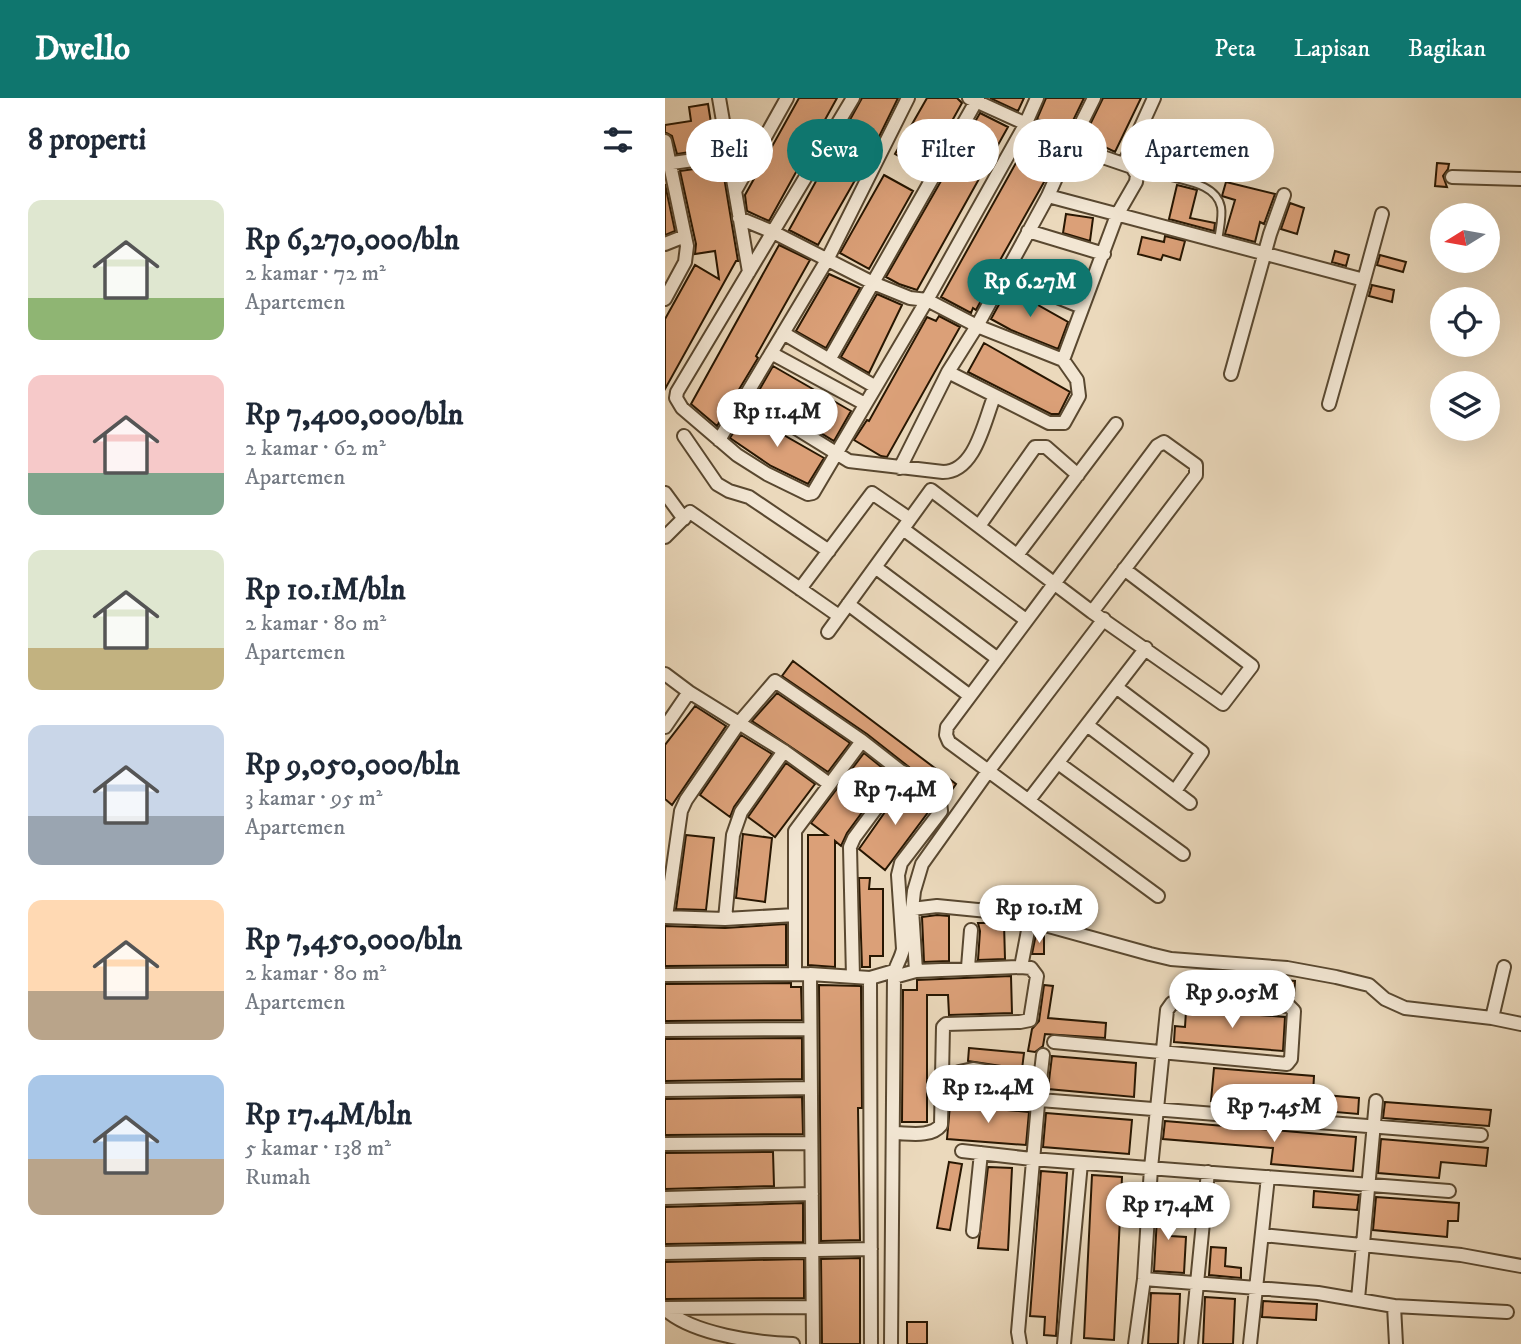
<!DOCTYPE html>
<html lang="id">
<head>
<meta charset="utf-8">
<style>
  body { margin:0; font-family:"IM FELL DW Pica",serif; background:#f2f2f3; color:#1f2937; height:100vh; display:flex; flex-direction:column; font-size:26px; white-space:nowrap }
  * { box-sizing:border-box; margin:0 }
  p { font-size:23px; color:#747a83 }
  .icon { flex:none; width:38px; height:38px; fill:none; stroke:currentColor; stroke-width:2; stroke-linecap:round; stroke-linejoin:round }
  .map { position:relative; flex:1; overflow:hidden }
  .panel { display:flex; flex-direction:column; background:#fff; width:665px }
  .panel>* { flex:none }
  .guide { position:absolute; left:21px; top:21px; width:665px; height:63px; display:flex; gap:14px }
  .needle { width:46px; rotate:259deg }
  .fabs { position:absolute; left:765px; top:105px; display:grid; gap:14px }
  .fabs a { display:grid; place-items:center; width:70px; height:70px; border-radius:50%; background:#fff; box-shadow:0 7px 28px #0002; font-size:35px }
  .price { position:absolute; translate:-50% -60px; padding:0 16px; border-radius:24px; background:#fff; color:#222; font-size:23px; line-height:46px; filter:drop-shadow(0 2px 4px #0008) }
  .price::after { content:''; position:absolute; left:50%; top:42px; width:21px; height:16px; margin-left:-10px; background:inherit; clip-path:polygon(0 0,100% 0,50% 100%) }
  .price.selected { background:#0f766e; color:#fff }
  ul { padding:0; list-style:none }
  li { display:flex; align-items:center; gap:21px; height:175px; padding:0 28px }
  li span { display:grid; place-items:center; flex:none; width:196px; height:140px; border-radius:14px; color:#555 }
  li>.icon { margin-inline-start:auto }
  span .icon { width:84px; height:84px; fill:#fffc; stroke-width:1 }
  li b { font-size:30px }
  h2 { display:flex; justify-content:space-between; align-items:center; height:84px; padding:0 28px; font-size:30px }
  .pill { padding:0 24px; border-radius:32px; background:#fff; box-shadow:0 7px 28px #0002; font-size:24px; line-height:63px }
  .pill.selected { background:#0f766e; color:#fff }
  header { display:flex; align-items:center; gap:42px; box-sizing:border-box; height:98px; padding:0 35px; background:#0f766e; color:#fff }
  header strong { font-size:33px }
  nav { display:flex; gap:38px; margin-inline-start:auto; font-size:24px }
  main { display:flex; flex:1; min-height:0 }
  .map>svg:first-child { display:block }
</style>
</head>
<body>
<header>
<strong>Dwello</strong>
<nav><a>Peta</a><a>Lapisan</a><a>Bagikan</a></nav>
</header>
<main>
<section class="panel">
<h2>8 properti<svg class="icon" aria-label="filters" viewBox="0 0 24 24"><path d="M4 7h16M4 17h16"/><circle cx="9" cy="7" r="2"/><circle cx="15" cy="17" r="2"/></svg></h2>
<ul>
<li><span style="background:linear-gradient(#dfe7d0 70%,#8fb573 0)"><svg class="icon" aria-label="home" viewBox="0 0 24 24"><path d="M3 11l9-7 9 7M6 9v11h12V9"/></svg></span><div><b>Rp 6,270,000/bln</b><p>2 kamar · 72 m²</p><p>Apartemen</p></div></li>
<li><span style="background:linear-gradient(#f6c9c9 70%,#7fa58c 0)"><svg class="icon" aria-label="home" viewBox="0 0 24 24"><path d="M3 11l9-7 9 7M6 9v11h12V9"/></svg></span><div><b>Rp 7,400,000/bln</b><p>2 kamar · 62 m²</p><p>Apartemen</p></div></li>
<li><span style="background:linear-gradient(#dfe7d0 70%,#c2b280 0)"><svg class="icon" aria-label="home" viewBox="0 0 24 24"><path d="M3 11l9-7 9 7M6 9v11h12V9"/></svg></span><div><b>Rp 10.1M/bln</b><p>2 kamar · 80 m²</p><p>Apartemen</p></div></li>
<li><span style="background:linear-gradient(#c9d6e8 65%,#9aa5b1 0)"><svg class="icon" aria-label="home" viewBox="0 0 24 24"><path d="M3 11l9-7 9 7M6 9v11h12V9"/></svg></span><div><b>Rp 9,050,000/bln</b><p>3 kamar · 95 m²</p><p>Apartemen</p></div></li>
<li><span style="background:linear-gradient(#ffd9b3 65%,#b9a48a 0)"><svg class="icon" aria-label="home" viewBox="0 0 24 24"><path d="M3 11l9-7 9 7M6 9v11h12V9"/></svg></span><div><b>Rp 7,450,000/bln</b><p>2 kamar · 80 m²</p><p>Apartemen</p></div></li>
<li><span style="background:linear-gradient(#a9c7e8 60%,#b9a48a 0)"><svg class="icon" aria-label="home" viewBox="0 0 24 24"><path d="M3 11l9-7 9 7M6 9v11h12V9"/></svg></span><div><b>Rp 17.4M/bln</b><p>5 kamar · 138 m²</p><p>Rumah</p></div></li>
</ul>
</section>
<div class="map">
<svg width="856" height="1246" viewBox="0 0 856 1246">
  <rect width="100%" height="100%" fill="#ebd9bc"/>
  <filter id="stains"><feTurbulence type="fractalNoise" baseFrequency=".00286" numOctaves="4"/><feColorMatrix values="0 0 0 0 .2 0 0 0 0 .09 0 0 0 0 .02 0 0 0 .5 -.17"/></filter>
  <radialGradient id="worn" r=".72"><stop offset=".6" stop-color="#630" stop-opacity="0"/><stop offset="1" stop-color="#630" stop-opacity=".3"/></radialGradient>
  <path fill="#dba078" stroke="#281702" stroke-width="2" d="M 134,0 L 172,0 L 104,123 L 82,113 L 80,97 Z
    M 197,0 L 233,0 L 209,49 L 153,147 L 124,132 Z
    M 262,0 L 292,0 L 297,5 L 259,73 L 230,56 Z
    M 325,0 L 359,0 L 353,13 Z
    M 381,0 L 419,0 L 402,35 L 372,21 Z
    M 438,0 L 476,0 L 450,54 L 419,39 Z
    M 43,6 L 50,50 L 12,56 L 7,38 L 0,34 L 0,27 L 26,23 L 24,9 Z
    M 315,15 L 343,29 L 252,192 L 234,186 L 221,179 Z
    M 366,38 L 394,51 L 383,77 L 325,180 L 327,182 L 311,212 L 308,210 L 306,215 L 276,199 Z
    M 772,65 L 784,66 L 783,71 L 778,78 L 782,89 L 770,88 Z
    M 57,67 L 73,163 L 71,163 L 0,291 L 0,221 L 30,167 L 54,181 L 50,153 L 30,156 L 31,146 L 15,73 Z
    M 219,77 L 248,93 L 204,171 L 175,155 Z
    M 561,84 L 610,96 L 599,126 L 595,124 L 590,144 L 560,136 L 570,102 L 557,98 Z
    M 0,86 L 10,133 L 0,137 Z
    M 512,87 L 532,92 L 525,120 L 550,125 L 549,133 L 504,121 Z
    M 625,105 L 639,110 L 632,136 L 616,131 Z
    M 401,116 L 428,120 L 425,143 L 398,135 Z
    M 500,138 L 520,143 L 515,162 L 498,157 L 496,162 L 473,156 L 477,139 L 499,144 Z
    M 114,147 L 145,162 L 91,258 L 93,260 L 52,328 L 26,306 Z
    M 670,153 L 684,157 L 681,168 L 667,164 Z
    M 715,157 L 741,164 L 738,174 L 712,167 Z
    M 164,176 L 195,190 L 161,250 L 131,233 Z
    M 707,187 L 729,192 L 727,204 L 704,198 Z
    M 343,190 L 403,224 L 393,251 L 346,232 L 326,221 Z
    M 212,196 L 237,207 L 204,275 L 176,259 Z
    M 274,218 L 295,229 L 222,359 L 216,358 L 189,342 L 202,322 L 204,323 L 262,219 L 271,223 Z
    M 319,245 L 405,294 L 394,316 L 386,316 L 303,274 Z
    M 108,268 L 186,313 L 169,343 L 92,296 Z
    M 80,315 L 159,360 L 143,386 L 106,368 L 65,340 Z
    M 128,563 L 291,686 L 282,699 L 202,636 L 117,578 Z
    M 112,595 L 185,645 L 163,674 L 87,623 Z
    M 30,608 L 61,628 L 7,707 L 0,701 L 0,647 Z
    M 76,637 L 107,656 L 69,709 L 65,719 L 35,697 Z
    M 199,655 L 225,676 L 182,735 L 176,748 L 170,743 L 170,869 L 143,867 L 143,737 L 162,737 L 146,725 Z
    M 121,665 L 150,686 L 110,739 L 83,719 Z
    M 239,687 L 267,709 L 220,772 L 194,751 Z
    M 78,736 L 107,740 L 100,804 L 71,800 Z
    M 21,737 L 49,740 L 41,812 L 11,811 Z
    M 194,780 L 205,780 L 204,791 L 218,791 L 218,858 L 205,858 L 205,869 L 197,869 Z
    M 272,817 L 284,818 L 284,863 L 259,864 L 257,819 Z
    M 313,825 L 339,825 L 340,861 L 313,862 L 315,833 Z
    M 121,826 L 121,867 L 0,868 L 0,828 L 60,830 Z
    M 371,836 L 379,836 L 379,856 L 367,856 Z
    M 548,876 L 630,883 L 629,899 L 547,892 Z
    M 346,878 L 347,915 L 284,917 L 283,897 L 262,897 L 262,1024 L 237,1024 L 238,892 L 252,892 L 252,882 Z
    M 126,885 L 126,889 L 136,889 L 137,922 L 0,923 L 0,886 Z
    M 154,887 L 196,888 L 197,1010 L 193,1010 L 195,1142 L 156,1143 Z
    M 379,887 L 388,888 L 383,920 L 441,925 L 440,940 L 380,936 L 378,948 L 370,954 L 363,953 L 367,931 L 374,923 Z
    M 532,912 L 620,919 L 618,953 L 509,944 L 510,928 L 520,929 L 521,913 Z
    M 137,940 L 137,981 L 0,983 L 0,941 Z
    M 304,950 L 359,955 L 357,971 L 303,963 Z
    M 387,958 L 471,965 L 469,999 L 383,991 Z
    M 549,970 L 649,978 L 648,996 L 694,1000 L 693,1016 L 546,1003 Z
    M 137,999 L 138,1036 L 0,1037 L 0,1001 Z
    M 720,1004 L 826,1012 L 824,1028 L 718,1020 Z
    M 285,1007 L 364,1014 L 361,1047 L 282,1041 Z
    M 381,1015 L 467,1022 L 464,1056 L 378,1049 Z
    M 500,1023 L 691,1039 L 688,1073 L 606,1066 L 608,1050 L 498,1041 Z
    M 716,1041 L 823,1050 L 821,1068 L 776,1064 L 774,1080 L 713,1075 Z
    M 108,1054 L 109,1088 L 0,1091 L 0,1055 Z
    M 284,1064 L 297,1066 L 285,1132 L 272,1130 Z
    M 323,1069 L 347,1070 L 343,1152 L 313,1150 Z
    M 376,1073 L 402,1075 L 391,1238 L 379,1237 L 380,1219 L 365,1218 Z
    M 427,1077 L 457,1079 L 449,1242 L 419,1240 Z
    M 649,1093 L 694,1097 L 692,1112 L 648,1109 Z
    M 711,1099 L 794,1105 L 793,1123 L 783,1123 L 782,1139 L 708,1132 Z
    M 493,1102 L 508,1103 L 506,1138 L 521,1139 L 519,1175 L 489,1173 Z
    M 138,1105 L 138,1144 L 0,1146 L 0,1109 Z
    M 546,1149 L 561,1150 L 560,1168 L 576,1170 L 576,1180 L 544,1177 Z
    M 195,1160 L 195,1246 L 157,1246 L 156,1161 Z
    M 139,1161 L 139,1200 L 0,1201 L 0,1164 Z
    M 486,1195 L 515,1196 L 513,1246 L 483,1246 Z
    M 540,1199 L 570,1201 L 568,1246 L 538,1246 Z
    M 598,1203 L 652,1206 L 651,1222 L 597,1219 Z
    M 242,1224 L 262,1224 L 262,1246 L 242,1246 Z"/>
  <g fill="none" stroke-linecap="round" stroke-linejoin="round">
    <defs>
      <path id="lane" d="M 499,77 C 518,83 551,85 556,109 C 558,119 554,133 553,144"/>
      <path id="street" d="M 54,0 L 84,174
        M 188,0 L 12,294 L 11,300 L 17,310 L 72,357 L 102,376 L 143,396 L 148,395 L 262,202 L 360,27 L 372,0
        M 0,43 L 22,148 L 20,164 L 0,201
        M 0,66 L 64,57
        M 459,66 L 489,0
        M 787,79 L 856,81
        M 70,93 L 122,0
        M 383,98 L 699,182 L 664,306
        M 74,120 L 108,134 L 208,185 L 245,200 L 262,202 L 312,228 L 398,262
        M 363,133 L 439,156
        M 0,146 L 20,138
        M 338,177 L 417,209
        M 699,182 L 717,116
        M 118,235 L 209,288
        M 106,255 L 200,306
        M 164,262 L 313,0
        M 283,274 L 384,325 L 399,325 L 414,298 L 412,282 L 398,262 L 452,117 L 471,84 L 472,77 L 467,69 L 423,54 L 304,0
        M 566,276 L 605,136 L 619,97
        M 79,298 L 184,363 L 278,374 C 310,374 319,324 329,299
        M 19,338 L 52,386 L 64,393 L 84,399 L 164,453
        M 54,342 L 162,162 L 243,0
        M 235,370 L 283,274 L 312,228 L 383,98 L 406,46 L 429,0
        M 0,395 L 19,421
        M 314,428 L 370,349 L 381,349 L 413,377
        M 238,431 L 361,522
        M 0,439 L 25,414 L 174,518
        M 353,456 L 451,326
        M 210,469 L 333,561
        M 135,491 L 207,395 L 245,421
        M 183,506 L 305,598
        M 427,514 L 531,377 L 531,367 L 499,344 L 492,348 L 282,629 L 281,637 L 284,644 L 493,798
        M 163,534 L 266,392 L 427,514 L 558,606 L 587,568 L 459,471
        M 0,576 L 24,594 L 119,653 L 163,685
        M 451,589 L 537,654 L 510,693
        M 422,627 L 525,705
        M 0,629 L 24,594
        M 393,665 L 518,756
        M 364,702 L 481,550
        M 247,811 L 272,808 L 333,814 L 485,856 L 506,861 L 622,870 L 671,879 L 704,887 L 720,901 L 740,910 L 827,920 L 856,926
        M 0,819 L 60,821 L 130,817
        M 1,819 L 16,713 L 21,702 L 74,625 L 110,583 L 197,643 L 275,704 L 276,713 L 236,765 L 233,777 L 238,851 C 236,862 229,869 229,879 L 226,1246
        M 60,821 L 68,737 L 76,714 L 119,653
        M 303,869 L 306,832
        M 356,869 L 365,822
        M 130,876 L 130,733 L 197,643
        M 145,876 L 148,1246
        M 0,877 L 145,876 L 205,880 L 229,873
        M 188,879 L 185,749 L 189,740 L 238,674
        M 229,879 L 251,873 L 247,811 L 249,793 L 257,766 L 324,672 L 439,521
        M 205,880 L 206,1246
        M 827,920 L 839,869
        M 0,932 L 145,931
        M 389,944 L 622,966 L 626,961 L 629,913 L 624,908 L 533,903 L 507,905 L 502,912 L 486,1070 L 479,1181 L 470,1246
        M 375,983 L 378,957
        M 0,992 L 146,990
        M 229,1035 C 243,1035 266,1040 276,1027 L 278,929 L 281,926 L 355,924 L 365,922 L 372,878 L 366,870 L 356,869 L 251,873
        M 0,1046 L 146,1045
        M 297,1053 L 367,1061 L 784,1093
        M 0,1100 L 147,1096
        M 308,1133 L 316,1055
        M 597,1137 L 796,1157 L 856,1168
        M 0,1155 L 206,1151
        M 479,1181 L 653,1195 L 729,1208 L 731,1246
        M 693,1201 L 711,1003
        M 729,1208 L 842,1214
        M 0,1210 L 146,1209
        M 0,1211 C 27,1236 92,1245 128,1246
        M 355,1246 L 353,1234 L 375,983 L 308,971 L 294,974 L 290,990 L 293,997 L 300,1000 L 375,1002 L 816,1037
        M 399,1246 L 416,1065
        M 526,1246 L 543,1074
        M 585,1246 L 603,1079"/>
    </defs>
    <use href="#lane" stroke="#594830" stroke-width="10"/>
    <use href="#street" stroke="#594830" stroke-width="16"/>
    <use href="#lane" stroke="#f2e6d3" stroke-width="6"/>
    <use href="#street" stroke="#f2e6d3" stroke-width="12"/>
  </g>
  <rect width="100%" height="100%" filter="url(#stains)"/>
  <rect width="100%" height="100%" fill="url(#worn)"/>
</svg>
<div class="fabs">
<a><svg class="needle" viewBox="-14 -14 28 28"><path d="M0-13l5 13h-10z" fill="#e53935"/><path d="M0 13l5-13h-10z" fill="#747a83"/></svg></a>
<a><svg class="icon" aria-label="locate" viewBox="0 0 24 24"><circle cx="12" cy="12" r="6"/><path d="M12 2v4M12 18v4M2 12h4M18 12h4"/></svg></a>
<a><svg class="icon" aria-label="layers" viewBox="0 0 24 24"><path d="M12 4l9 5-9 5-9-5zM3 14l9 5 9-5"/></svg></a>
</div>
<b class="price selected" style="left:365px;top:221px">Rp 6.27M</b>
<b class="price" style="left:112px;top:351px">Rp 11.4M</b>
<b class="price" style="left:230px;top:729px">Rp 7.4M</b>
<b class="price" style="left:374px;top:847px">Rp 10.1M</b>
<b class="price" style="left:567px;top:932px">Rp 9.05M</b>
<b class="price" style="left:323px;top:1027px">Rp 12.4M</b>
<b class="price" style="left:609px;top:1046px">Rp 7.45M</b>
<b class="price" style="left:503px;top:1144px">Rp 17.4M</b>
<div class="guide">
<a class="pill">Beli</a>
<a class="pill selected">Sewa</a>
<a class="pill">Filter</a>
<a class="pill">Baru</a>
<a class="pill">Apartemen</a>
</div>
</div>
</main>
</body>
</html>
